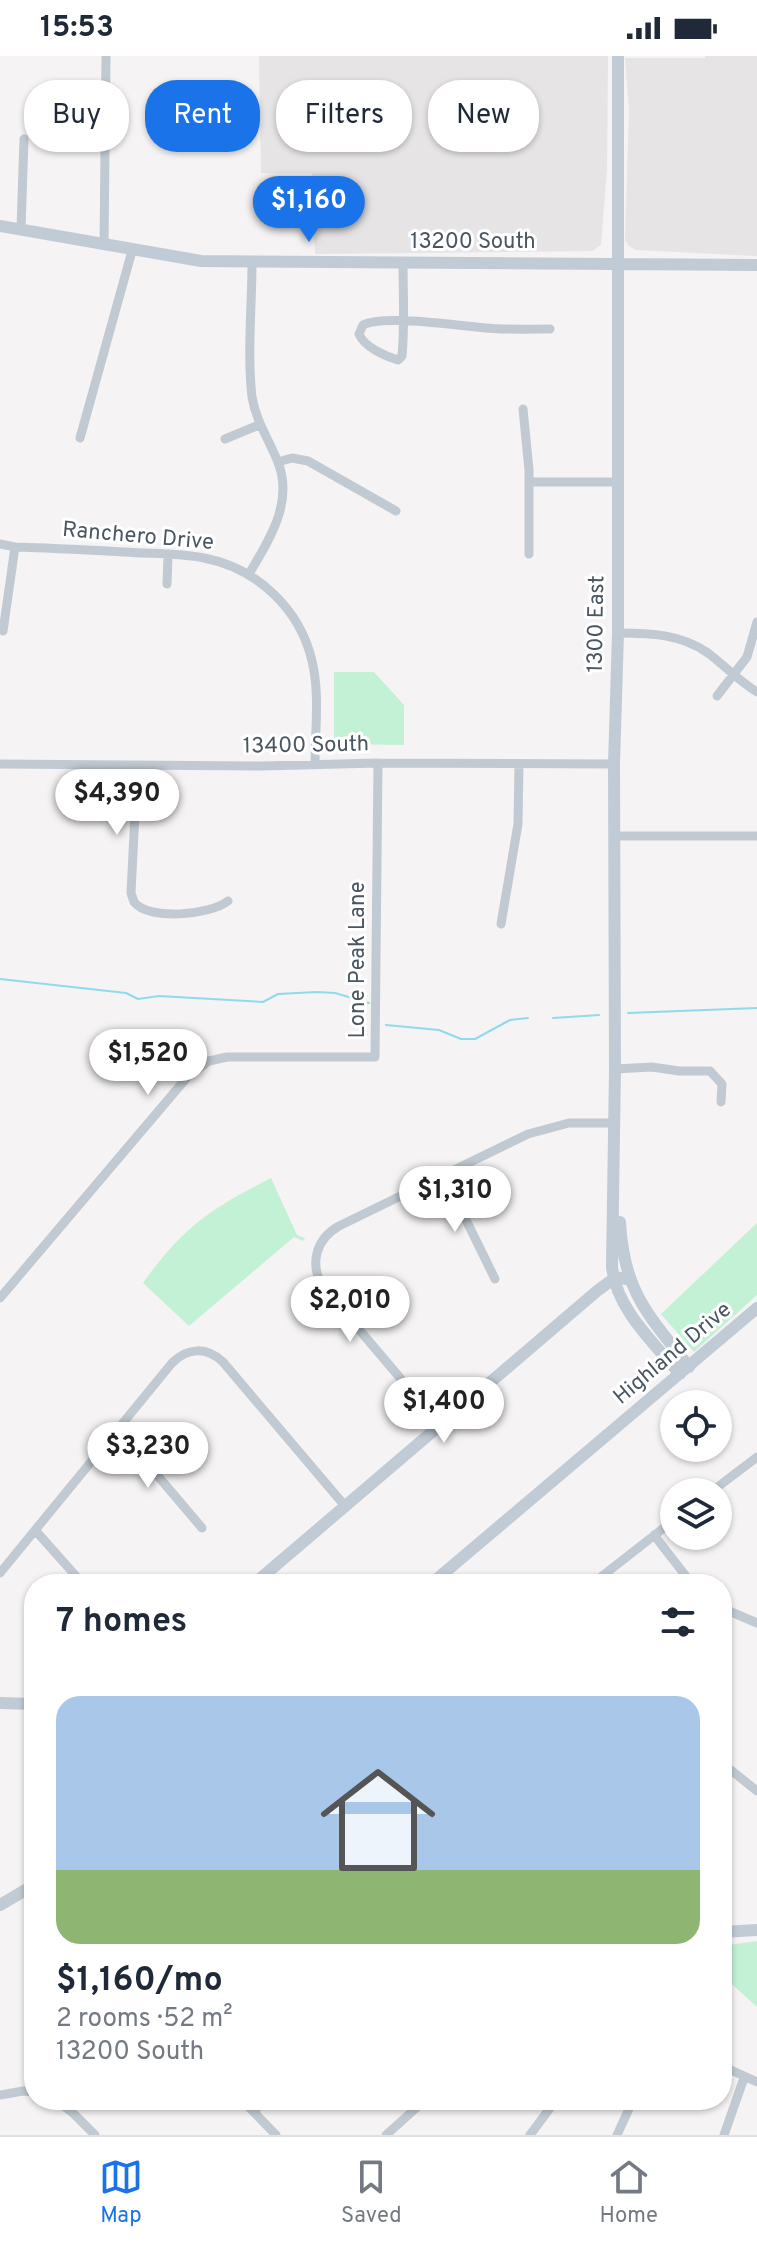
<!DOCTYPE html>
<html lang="en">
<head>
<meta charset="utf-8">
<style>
  body { margin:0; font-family:Overpass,sans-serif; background:#f2f2f3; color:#1f2937; height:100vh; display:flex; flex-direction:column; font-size:30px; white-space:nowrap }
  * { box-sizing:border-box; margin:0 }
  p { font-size:26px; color:#747a83 }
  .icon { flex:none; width:44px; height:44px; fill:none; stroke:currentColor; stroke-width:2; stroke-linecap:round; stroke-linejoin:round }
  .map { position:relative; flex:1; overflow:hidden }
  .details { position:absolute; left:24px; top:1518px; width:708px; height:536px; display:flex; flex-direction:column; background:#fff; border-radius:32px; box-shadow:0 2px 6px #0004 }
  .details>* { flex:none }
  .hud { position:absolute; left:24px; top:24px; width:710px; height:72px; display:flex; gap:16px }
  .buttons { position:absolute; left:660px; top:1334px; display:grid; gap:16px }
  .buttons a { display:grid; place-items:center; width:72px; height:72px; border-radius:50%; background:#fff; box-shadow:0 2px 6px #0004; font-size:40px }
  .price { position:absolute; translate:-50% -68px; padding:0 18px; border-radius:28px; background:#fff; color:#222; font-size:26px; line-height:52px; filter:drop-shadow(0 2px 4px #0008) }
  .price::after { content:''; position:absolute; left:50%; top:48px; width:24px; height:18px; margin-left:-12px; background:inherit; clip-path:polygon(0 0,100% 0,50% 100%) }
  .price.active { background:#1a73e8; color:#fff }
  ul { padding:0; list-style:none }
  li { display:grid; align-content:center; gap:16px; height:424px; padding:0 32px }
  li span { display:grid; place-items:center; height:248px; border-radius:24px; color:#555 }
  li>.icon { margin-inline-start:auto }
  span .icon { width:144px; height:144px; fill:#fffc; stroke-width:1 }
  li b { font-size:34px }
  h2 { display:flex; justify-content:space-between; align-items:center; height:96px; padding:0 32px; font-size:34px }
  .tag { padding:0 28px; border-radius:32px; background:#fff; box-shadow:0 2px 6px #0004; font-size:28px; line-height:72px }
  .tag.active { background:#1a73e8; color:#fff }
  .status { display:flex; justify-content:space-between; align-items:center; height:56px; padding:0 40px; background:#fff; direction:ltr }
  .status svg { height:22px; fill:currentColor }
  .tab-bar { display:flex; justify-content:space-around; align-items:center; height:112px; border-top:2px solid #e0e1e3; background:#fff; font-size:22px; color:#747a83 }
  .tab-bar a { display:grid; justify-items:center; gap:4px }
  .tab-bar .active { color:#1a73e8 }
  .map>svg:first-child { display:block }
</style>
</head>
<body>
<div class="status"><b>15:53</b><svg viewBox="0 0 49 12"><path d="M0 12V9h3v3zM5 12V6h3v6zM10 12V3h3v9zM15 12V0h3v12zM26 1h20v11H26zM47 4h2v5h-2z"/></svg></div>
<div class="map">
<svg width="757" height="2079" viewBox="0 0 757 2079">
  <rect width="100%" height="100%" fill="#f5f3f3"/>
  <path fill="#e6e4e5" d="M 259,0 L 608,0 L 607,113 L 601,189 L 592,195 L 315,198 L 312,117 L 261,117 Z
    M 705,0 L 757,0 L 757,200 L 636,194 L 629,190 L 625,184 L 629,55 L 625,2 L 705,2 Z"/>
  <path fill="#c3f1d5" d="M 334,616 L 374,616 L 404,649 L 404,689 L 338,688 L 334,683 Z
    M 271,1122 L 297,1179 L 305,1182 L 303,1185 L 294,1181 L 189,1270 L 143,1227 C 182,1172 211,1152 271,1122 Z
    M 757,1167 L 757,1239 L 694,1296 L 661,1258 Z
    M 757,1885 L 757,1951 L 722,1919 L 722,1890 Z"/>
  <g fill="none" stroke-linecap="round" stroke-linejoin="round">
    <path stroke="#90daee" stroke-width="2" d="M 0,923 L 126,937 L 138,943 L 159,940 L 263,946 L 278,938 L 317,936 L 335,937 L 369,947
      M 628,957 L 757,952
      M 553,962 L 599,959
      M 386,969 L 439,974 L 461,983 L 475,983 L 510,964 L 528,962"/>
    <path stroke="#c1cad2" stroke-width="9" d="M 21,173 L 24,83
      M 104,189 L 106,0
      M 403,207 C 403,237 405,269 402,300 L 398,304 C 385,300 364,291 359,278 L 363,269 C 384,258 460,270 487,272 C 508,274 529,273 550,273
      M 523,353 L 529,414 L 529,498
      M 80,382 L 132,195
      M 225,383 L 259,369
      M 278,406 L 292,402 L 308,405 L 396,455
      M 530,426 L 618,426
      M 0,488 L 15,491 C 52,492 88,494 125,496 C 151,498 178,497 204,502 C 257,512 300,553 312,605 C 320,638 315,675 315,709
      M 249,518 C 269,484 295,445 277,404 C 268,382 256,365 252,341 C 247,297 252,250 252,206
      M 167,528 L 168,499
      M 3,575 L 15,491
      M 618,577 C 650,577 681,578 708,597 C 725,610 739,625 757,636
      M 717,640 L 747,601 L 757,566
      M 0,708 L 261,710 L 378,707 L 614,708
      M 152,709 L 138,741 L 135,757 L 131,837 L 134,846 C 149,865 210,859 228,845
      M 614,780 L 757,780
      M 501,868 L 518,768 L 519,708
      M 615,1013 L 652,1011 L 679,1015 L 710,1015 L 722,1028 L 721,1046
      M 444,1119 L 495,1223
      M 0,1242 L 189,1019 L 209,1005 L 227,1001 L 375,1001 L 378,707
      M 440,1369 L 323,1231 C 309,1208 316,1183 339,1170 L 528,1078 L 569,1067 L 613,1067
      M 118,1373 L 202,1472
      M 711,1436 L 757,1401
      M 35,1474 L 83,1528
      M 654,1479 L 692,1528
      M 0,1517 L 172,1307 C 188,1291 207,1291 223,1306 L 345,1450
      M 592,1528 L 674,1464
      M 722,1552 L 757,1567
      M 722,1707 L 757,1735
      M 722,2010 L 757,2026
      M 0,2039 L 23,2035 L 34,2036
      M 56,2044 L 74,2058 L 95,2079
      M 242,2044 L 276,2079
      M 254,2055 L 265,2044
      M 386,2079 L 425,2044
      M 530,2079 L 556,2044
      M 617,2079 L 633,2044
      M 724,2079 L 744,2022"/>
    <path stroke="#c1cbd6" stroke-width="12" d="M 618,0 L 618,577 L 614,708 L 615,1013 L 612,1210 C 615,1252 655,1288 680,1318
      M 0,170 L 201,205 L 757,209
      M 620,1166 C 624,1237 648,1258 689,1311
      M 254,1528 L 597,1235 L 616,1221 L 630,1224
      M 431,1528 L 757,1252
      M 0,1647 L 34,1648
      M 0,1849 L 34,1829
      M 722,1876 L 757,1874"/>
  </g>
  <g text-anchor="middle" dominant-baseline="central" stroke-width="6" stroke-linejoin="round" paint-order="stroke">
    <g font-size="22" fill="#4a5661" stroke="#fff">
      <text x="473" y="186">13200 South</text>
      <text transform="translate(138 481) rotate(5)">Ranchero Drive</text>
      <text transform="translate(597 568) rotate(-89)">1300 East</text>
      <text transform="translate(306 690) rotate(-1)">13400 South</text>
      <text transform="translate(358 904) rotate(-90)">Lone Peak Lane</text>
      <text transform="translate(673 1298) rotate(-40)">Highland Drive</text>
    </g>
  </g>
</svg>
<div class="buttons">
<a><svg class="icon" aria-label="locate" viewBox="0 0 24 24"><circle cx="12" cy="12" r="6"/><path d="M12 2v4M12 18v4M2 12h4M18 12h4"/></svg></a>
<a><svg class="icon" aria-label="layers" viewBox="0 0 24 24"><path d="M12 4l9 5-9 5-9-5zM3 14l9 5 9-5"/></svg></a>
</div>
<b class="price active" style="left:309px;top:188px">$1,160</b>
<b class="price" style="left:117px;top:781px">$4,390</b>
<b class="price" style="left:148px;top:1041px">$1,520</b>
<b class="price" style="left:455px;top:1178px">$1,310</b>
<b class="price" style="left:350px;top:1288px">$2,010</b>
<b class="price" style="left:444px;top:1389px">$1,400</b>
<b class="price" style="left:148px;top:1434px">$3,230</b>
<div class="hud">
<a class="tag">Buy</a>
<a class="tag active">Rent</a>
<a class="tag">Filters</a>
<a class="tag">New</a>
</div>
<section class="details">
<h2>7 homes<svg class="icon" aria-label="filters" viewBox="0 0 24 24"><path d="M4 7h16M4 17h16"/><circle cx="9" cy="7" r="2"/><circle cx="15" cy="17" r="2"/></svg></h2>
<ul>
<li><span style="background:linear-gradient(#a9c7e8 70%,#8fb573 0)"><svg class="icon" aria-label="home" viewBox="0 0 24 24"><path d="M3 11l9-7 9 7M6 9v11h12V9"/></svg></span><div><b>$1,160/mo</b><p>2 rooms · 52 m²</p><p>13200 South</p></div></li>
</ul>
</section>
</div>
<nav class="tab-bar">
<a class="active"><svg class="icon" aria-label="map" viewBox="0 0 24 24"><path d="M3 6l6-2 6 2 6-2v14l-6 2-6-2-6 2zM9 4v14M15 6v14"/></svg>Map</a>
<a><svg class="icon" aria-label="saved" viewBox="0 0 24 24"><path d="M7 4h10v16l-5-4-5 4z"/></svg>Saved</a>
<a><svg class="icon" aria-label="home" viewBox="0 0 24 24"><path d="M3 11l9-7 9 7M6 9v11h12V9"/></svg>Home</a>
</nav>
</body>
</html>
